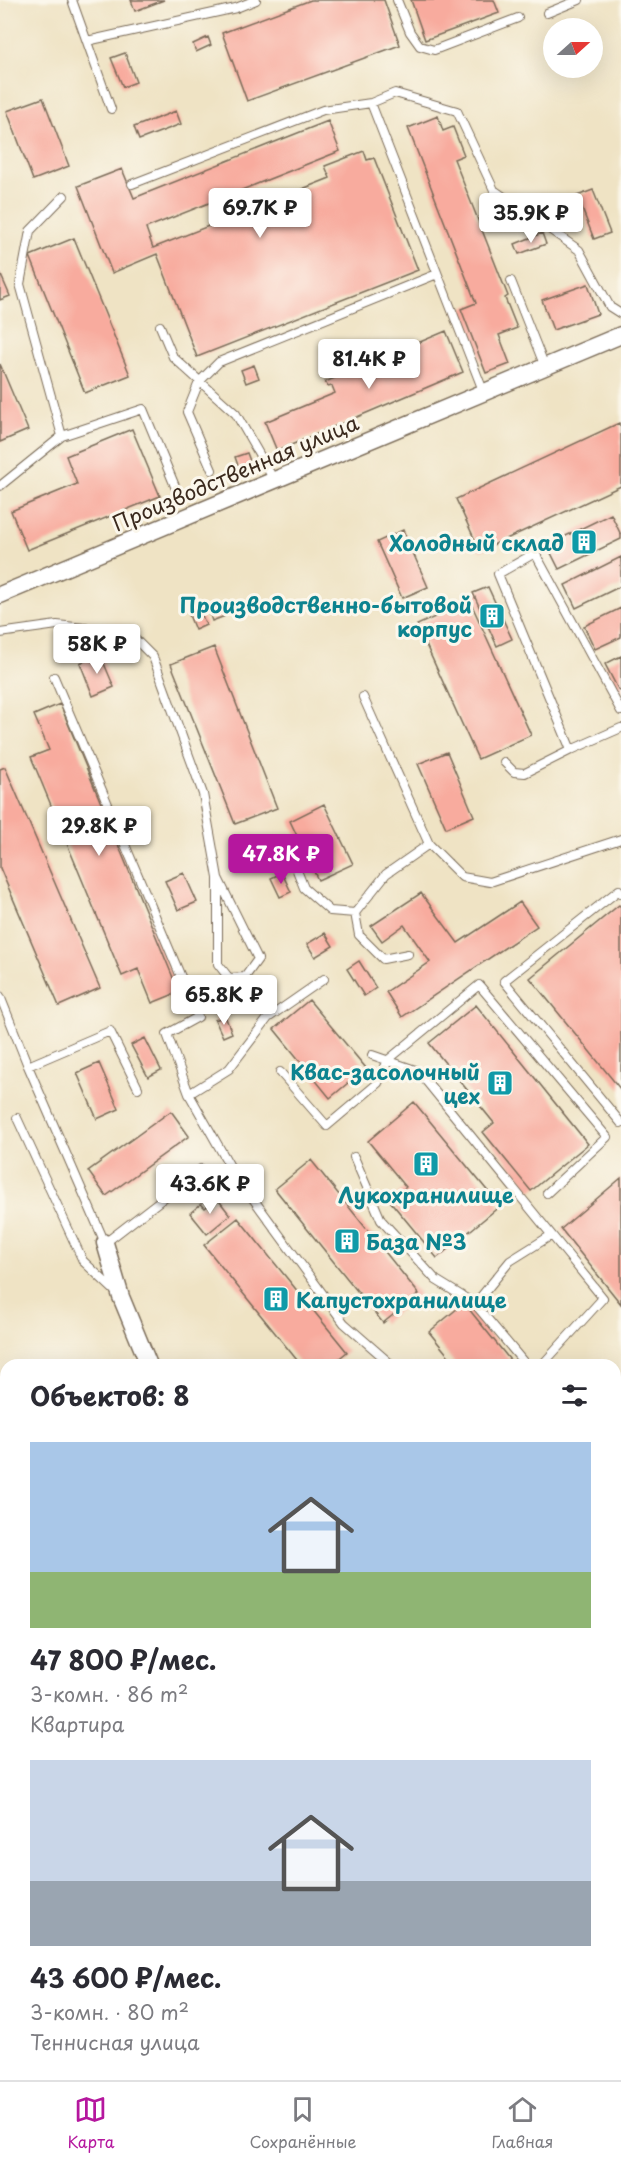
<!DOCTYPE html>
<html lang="ru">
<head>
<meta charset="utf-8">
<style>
  body { margin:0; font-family:"Playpen Sans",sans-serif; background:#f7f7f7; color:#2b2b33; height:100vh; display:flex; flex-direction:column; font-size:22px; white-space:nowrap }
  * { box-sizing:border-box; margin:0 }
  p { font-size:20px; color:#7c7c81 }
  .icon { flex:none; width:33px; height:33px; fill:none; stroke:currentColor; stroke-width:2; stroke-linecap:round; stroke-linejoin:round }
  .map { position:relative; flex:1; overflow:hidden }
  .panel { position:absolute; left:0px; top:1359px; width:621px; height:722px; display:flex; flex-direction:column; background:#fff; border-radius:18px 18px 0 0; box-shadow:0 6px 24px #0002 }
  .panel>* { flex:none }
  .needle { width:39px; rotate:69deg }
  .fabs { position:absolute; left:543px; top:18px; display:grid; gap:12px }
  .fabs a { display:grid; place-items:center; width:60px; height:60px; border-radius:50%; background:#fff; box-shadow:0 6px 24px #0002; font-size:30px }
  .price { position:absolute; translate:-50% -51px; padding:0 14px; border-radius:6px; background:#fff; color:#222; font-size:20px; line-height:39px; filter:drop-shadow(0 2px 3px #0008) }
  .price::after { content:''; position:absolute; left:50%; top:36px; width:18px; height:14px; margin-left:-9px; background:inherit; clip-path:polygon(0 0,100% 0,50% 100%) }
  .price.selected { background:#b5179e; color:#fff }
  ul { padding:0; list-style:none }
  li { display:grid; align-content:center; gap:12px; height:318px; padding:0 30px }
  li span { display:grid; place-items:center; height:186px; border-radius:0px; color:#555 }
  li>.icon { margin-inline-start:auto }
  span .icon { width:108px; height:108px; fill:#fffc; stroke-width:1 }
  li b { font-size:26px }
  h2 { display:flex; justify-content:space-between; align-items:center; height:72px; padding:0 30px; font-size:26px }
  .tabs { display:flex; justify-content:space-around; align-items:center; height:84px; border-top:2px solid #e1e1e2; background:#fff; font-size:16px; color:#7c7c81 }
  .tabs a { display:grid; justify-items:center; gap:3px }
  .tabs .selected { color:#b5179e }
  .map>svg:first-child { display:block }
</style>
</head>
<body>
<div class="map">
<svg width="621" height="2080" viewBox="0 0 621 2080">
  <rect width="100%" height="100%" fill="#fbf7ec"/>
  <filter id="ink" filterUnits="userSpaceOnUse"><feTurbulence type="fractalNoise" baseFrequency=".0167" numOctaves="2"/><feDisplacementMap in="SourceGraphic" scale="12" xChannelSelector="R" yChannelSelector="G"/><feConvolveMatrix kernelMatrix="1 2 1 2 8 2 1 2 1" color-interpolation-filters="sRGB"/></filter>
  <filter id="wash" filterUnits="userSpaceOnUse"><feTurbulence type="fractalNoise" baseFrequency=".008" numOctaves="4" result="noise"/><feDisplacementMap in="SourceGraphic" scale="24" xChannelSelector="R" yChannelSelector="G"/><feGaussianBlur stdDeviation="1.35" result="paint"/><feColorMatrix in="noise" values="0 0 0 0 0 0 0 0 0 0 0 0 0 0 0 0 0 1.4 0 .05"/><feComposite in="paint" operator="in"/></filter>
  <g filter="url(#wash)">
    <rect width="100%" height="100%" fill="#efe3c4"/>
    <g id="blocks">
      <path fill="#f8ab9e" d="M 131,0 L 164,0 L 135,11 Z
        M 311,0 L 384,0 L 400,45 L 247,101 L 222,33 Z
        M 411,0 L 494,0 L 499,13 L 425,40 Z
        M 208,37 L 211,45 L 196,52 L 193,44 Z
        M 125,53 L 136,82 L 123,87 L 111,58 Z
        M 43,98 L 69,166 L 33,180 L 7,111 Z
        M 176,111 L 181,124 L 139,140 L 134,127 Z
        M 438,116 L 443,131 L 453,127 L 464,155 L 454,159 L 508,296 L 505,298 L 517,328 L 499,335 L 510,364 L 486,373 L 461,309 L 476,303 L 408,128 Z
        M 328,121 L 340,151 L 146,228 L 153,248 L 330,178 L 325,166 L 364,151 L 367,160 L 374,158 L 418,270 L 197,357 L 157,254 L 112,273 L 78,186 L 122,169 L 134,198 Z
        M 593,190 L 610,233 L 594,239 L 577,196 Z
        M 542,233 L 546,244 L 519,254 L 515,244 Z
        M 74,238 L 130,375 L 85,393 L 30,256 Z
        M 0,273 L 10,296 L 0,300 Z
        M 588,284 L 598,314 L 553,330 L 542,300 Z
        M 446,331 L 463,372 L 277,451 L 265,422 L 335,393 L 332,386 L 328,387 L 325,382 Z
        M 0,364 L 28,430 L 0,442 Z
        M 254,365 L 259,378 L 246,383 L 241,370 Z
        M 619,423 L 621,428 L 621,486 L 480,551 L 456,499 Z
        M 132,429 L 160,496 L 27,550 L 11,511 L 77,484 L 66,456 Z
        M 247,453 L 252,466 L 240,471 L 235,457 Z
        M 611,514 L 621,535 L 621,539 L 559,569 L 547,545 Z
        M 403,530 L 428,587 L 402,598 L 377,542 Z
        M 621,557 L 621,586 L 576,608 L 565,585 Z
        M 488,587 L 512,639 L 497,646 L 473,593 Z
        M 470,601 L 531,735 L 478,759 L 417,625 Z
        M 220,604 L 225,616 L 212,621 L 208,609 Z
        M 198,606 L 206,625 L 195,630 L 187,610 Z
        M 621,608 L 621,637 L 595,649 L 584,626 Z
        M 214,647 L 277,808 L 235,824 L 171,664 Z
        M 100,654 L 114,687 L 93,696 L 80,663 Z
        M 621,656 L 621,690 L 619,691 L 605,664 Z
        M 60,704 L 179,992 L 152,1003 L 138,969 L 122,976 L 31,757 L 49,750 L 34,715 Z
        M 447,752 L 474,816 L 446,828 L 418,764 Z
        M 5,767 L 100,988 L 59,1006 L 0,868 L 0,769 Z
        M 324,804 L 353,864 L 318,880 L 290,821 Z
        M 184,873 L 197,902 L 178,910 L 165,881 Z
        M 282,873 L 291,892 L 280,897 L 271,878 Z
        M 421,893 L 458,943 L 520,902 L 537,926 L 402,1017 L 386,992 L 430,962 L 404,925 L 382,941 L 371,926 Z
        M 619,905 L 621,907 L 621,1090 L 530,978 Z
        M 325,933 L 333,946 L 315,957 L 307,944 Z
        M 359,961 L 376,988 L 364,996 L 347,969 Z
        M 309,1000 L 366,1068 L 330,1098 L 274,1029 Z
        M 476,1005 L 588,1144 L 531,1191 L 483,1132 L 494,1123 L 429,1043 Z
        M 225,1016 L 232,1033 L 223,1037 L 215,1020 Z
        M 145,1038 L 161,1070 L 148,1077 L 131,1045 Z
        M 99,1063 L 119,1109 L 97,1119 L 77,1073 Z
        M 414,1102 L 500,1206 L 437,1258 L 390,1201 L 406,1187 L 368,1141 Z
        M 171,1111 L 189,1136 L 106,1196 L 88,1171 Z
        M 311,1160 L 419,1294 L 383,1323 L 275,1189 Z
        M 621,1178 L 621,1304 L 561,1229 Z
        M 217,1198 L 230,1215 L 207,1234 L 190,1213 L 201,1204 L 205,1208 Z
        M 238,1218 L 347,1352 L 331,1365 L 301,1365 L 204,1245 Z
        M 464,1303 L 514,1365 L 456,1365 L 429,1332 Z
        M 0,1489 L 6,1493 L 6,1565 L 0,1562 Z
        M 621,1492 L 621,1565 L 615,1568 L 615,1495 Z
        M 0,1585 L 6,1589 L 6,1626 L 0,1623 Z
        M 621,1590 L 621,1623 L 615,1625 L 615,1592 Z
        M 615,1737 L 621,1737 L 621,1802 L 615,1802 Z
        M 615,1839 L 621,1839 L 621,1889 L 615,1889 Z
        M 615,1929 L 621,1930 L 620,2060 L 615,2059 Z
        M 0,1989 L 6,2000 L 6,2069 L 0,2072 Z
        M 151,2074 L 234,2074 L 237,2080 L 154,2080 Z
        M 288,2074 L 327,2074 L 321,2080 L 294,2080 Z
        M 444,2074 L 465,2074 L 459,2080 L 449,2080 Z"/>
    </g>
  </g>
  <g filter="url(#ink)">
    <use href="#blocks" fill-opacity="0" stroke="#7a6b58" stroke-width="1.5"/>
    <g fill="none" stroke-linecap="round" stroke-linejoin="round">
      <defs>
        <path id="lane" d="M 72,0 L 111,109
          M 397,0 L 410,32 L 420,46 L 434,50 L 518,18
          M 547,13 L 579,0
          M 87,41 L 236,8 L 256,0
          M 132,184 L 323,110 L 371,103
          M 511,281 L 545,367
          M 160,326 L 173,357 L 236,414 L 274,480
          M 484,393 L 371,103 L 395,93 L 457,111 L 494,190 L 579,250 L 610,307 L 621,314
          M 62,436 L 20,284 L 30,231 L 64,196
          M 212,470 L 187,412 L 199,382 L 219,362 L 437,274
          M 0,486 L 62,436 L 143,409 L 177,491
          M 0,633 L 57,625 L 129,633 L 153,657 L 203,794 L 218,878 L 218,964 L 229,978 L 245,977 L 258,959 L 218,878
          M 54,677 L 198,1017 L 167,1034 L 189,1094 L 232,1170 L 344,1323 L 392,1365
          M 363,697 L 429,844 L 462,877 L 490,882 L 621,839
          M 571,750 L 498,574 L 535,553 L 621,711
          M 504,762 L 514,772 L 525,773 L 571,750 L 621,728
          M 285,840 L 304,888 L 330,911 L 355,913
          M 621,893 L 619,890 L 504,981 L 621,1123
          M 408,954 L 383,959 L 359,935 L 355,913 L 386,874 L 429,844
          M 0,996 L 28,1066 L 105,1243 L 201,1169
          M 372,1055 L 418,1071 L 603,1298 L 542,1365
          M 28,1066 L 110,1031 L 138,1088
          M 280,1072 L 327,1126 L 378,1083 L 388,1060 L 479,985 L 607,1137 L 547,1193
          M 189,1094 L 229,1069 L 268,1018 L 324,979
          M 17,1118 L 83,1261 L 116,1292
          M 354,1157 L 381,1220 L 436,1280 L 475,1304 L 526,1365
          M 475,1304 L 510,1261 L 550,1236
          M 0,1454 L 6,1458
          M 0,1568 L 6,1571
          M 615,1582 L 621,1580
          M 0,1649 L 6,1652
          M 615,1678 L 621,1678
          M 615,1729 L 621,1729
          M 0,1746 L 6,1746
          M 615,1821 L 621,1821
          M 0,1859 L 6,1870
          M 615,1901 L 621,1901
          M 0,1952 L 6,1963
          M 69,2074 L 72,2080
          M 102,2074 L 104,2080
          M 248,2074 L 252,2080
          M 404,2074 L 410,2080
          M 511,2074 L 517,2080
          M 528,2080 L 534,2076 L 538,2080"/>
        <path id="street" d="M 0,595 L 621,335
          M 105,1243 L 121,1297 L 149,1365"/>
        <path id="secondary" d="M 615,1453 L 621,1450
          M 0,1709 L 6,1706"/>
      </defs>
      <use href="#lane" stroke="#7a6b58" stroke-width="10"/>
      <use href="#street" stroke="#7a6b58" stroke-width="19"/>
      <use href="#secondary" stroke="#7a6b58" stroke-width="25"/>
      <use href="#lane" stroke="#fff" stroke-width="8"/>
      <use href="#street" stroke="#fff" stroke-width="16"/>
      <use href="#secondary" stroke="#fde4d0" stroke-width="22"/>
      <defs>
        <path id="rail" d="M 0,1412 L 6,1416
          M 0,1629 L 6,1632"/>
      </defs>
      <use href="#rail" stroke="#3b2a1e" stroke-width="7"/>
      <use href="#rail" stroke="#fbf7ec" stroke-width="4.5" stroke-dasharray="14" stroke-linecap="butt"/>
    </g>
  </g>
  <defs>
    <symbol id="building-square" viewBox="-11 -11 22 22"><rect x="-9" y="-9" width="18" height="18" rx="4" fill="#0f9aa8" stroke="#fbf7ec"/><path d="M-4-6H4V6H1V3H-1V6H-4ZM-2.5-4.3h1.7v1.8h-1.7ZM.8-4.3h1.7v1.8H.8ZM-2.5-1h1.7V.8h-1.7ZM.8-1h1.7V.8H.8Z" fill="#fff"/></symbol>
  </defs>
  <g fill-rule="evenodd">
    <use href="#building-square" x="569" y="527" width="30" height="30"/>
    <use href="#building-square" x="477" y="601" width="30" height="30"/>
    <use href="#building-square" x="485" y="1068" width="30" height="30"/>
    <use href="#building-square" x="411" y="1149" width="30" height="30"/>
    <use href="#building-square" x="332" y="1226" width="30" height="30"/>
    <use href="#building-square" x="261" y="1284" width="30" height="30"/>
  </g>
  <g text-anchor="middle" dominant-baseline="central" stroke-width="6" stroke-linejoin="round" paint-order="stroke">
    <g font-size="21" fill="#3b2a1e" stroke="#fbf7ec">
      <text transform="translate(235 472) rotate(-23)">Производственная улица</text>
    </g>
    <g font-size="21" font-weight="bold" fill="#0d838f" stroke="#fbf7ec" text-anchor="end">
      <text x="564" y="542">Холодный склад</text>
      <text x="472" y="604">Производственно-бытовой<tspan x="472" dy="24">корпус</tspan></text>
      <text x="480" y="1071">Квас-засолочный<tspan x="480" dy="24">цех</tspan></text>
      <text x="426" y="1194" text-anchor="middle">Лукохранилище</text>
      <text x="366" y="1241" text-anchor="start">База №3</text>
      <text x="296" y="1299" text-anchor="start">Капустохранилище</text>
    </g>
  </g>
</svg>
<div class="fabs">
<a><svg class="needle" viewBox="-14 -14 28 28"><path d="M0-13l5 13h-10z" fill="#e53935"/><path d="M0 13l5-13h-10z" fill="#7c7c81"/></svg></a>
</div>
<b class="price" style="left:260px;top:239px">69.7K ₽</b>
<b class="price" style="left:531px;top:244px">35.9K ₽</b>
<b class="price" style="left:369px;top:390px">81.4K ₽</b>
<b class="price" style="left:97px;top:675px">58K ₽</b>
<b class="price" style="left:99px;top:857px">29.8K ₽</b>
<b class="price selected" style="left:281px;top:885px">47.8K ₽</b>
<b class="price" style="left:224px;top:1026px">65.8K ₽</b>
<b class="price" style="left:210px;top:1215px">43.6K ₽</b>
<section class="panel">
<h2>Объектов: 8<svg class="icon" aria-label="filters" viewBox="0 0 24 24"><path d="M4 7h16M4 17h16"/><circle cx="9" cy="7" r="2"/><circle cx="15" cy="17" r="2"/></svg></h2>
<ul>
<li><span style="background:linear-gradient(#a9c7e8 70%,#8fb573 0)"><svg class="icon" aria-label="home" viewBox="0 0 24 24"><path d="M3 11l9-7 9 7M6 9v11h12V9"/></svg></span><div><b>47 800 ₽/мес.</b><p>3-комн. · 86 m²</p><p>Квартира</p></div></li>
<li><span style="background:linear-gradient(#c9d6e8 65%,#9aa5b1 0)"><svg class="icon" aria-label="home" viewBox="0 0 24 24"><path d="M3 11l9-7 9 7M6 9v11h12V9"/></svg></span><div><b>43 600 ₽/мес.</b><p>3-комн. · 80 m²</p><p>Теннисная улица</p></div></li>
</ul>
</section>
</div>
<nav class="tabs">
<a class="selected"><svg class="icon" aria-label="map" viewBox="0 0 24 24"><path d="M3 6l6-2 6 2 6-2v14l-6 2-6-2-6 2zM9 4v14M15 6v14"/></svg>Карта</a>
<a><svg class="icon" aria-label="saved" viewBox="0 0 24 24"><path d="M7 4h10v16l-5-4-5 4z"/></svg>Сохранённые</a>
<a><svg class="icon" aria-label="home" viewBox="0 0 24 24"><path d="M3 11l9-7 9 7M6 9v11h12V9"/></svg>Главная</a>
</nav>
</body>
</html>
